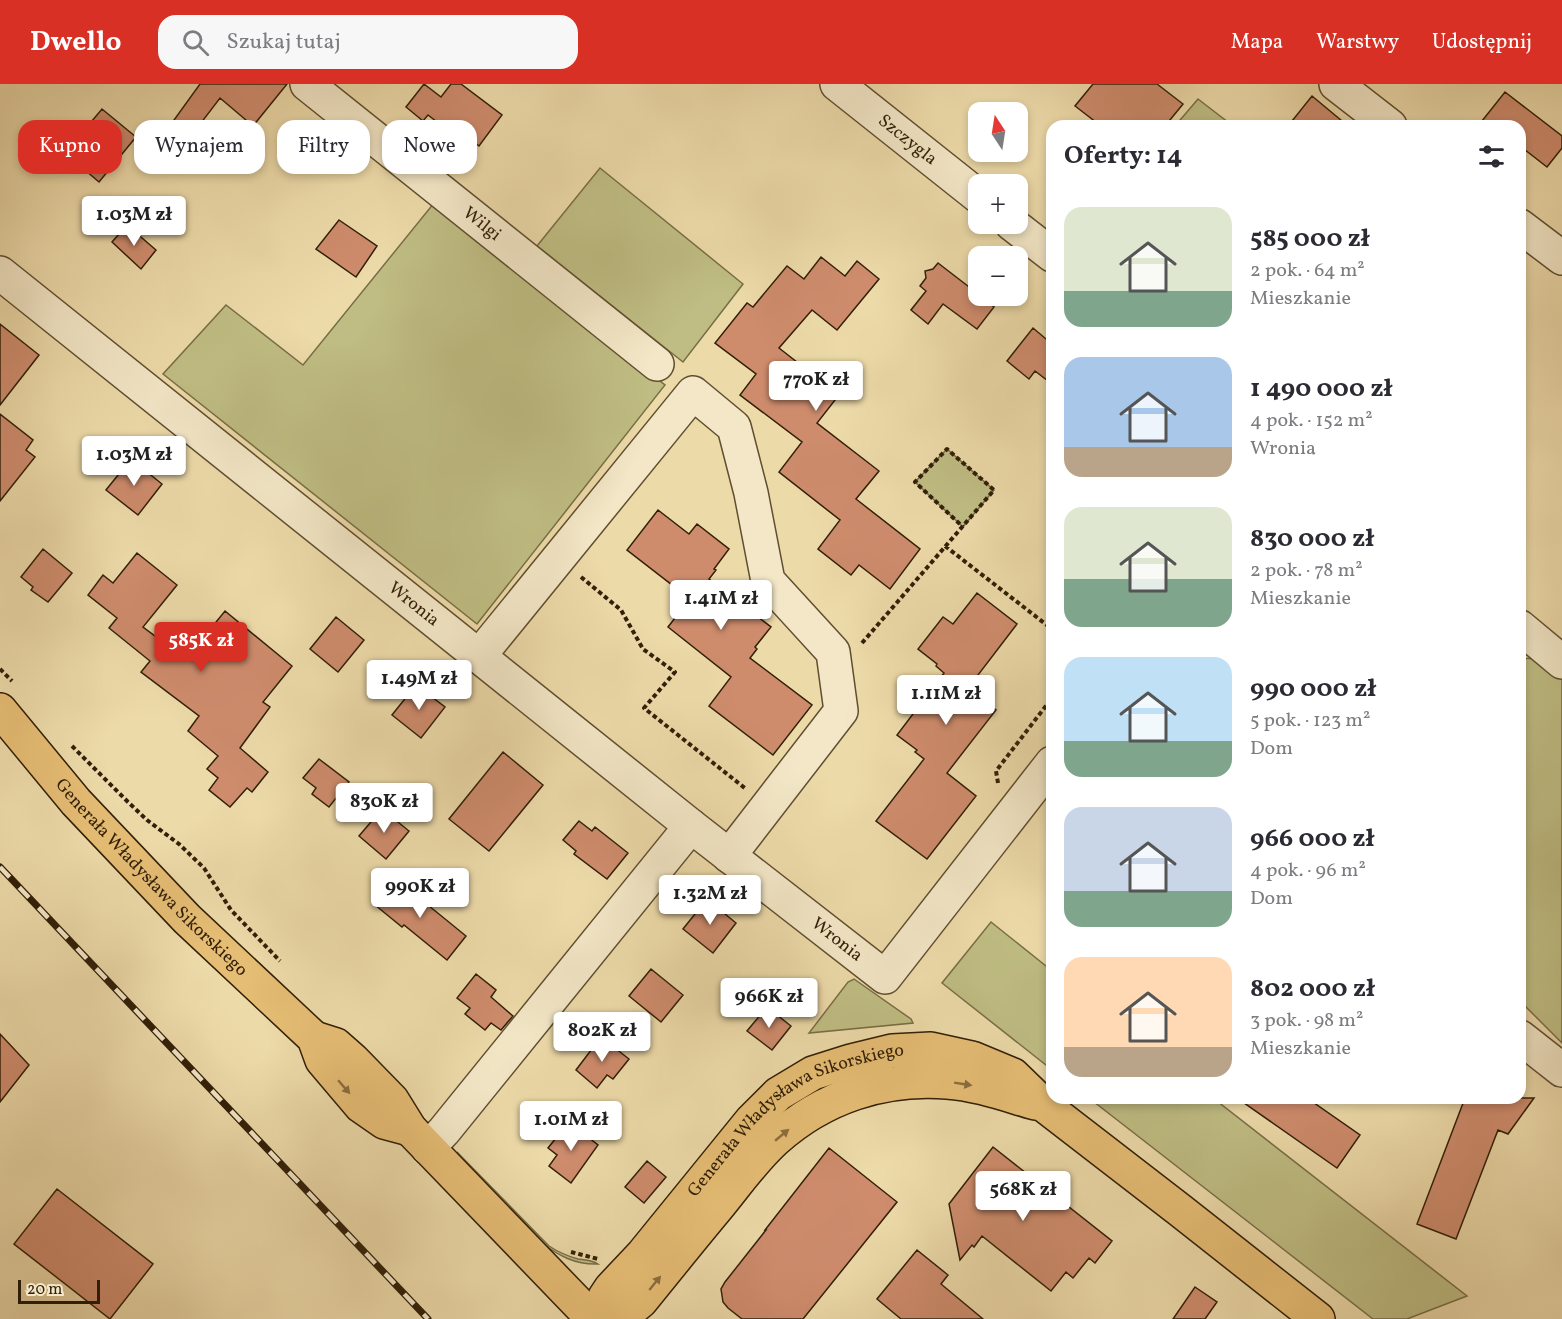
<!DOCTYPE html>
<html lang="pl">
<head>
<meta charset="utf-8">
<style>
  body { margin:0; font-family:Vollkorn,serif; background:#f7f7f7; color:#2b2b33; height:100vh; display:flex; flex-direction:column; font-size:22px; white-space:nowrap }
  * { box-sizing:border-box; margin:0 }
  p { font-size:20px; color:#7c7c81 }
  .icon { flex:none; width:33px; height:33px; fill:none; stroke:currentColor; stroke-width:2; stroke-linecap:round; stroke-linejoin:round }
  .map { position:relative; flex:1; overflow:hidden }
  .sheet { position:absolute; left:1046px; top:36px; width:480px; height:984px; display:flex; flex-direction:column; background:#fff; border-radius:18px; box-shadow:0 3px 9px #0003 }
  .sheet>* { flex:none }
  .hud { position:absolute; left:18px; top:36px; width:570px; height:54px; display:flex; gap:12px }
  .needle { width:39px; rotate:348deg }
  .buttons { position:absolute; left:968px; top:18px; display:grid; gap:12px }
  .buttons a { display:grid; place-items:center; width:60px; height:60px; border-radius:12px; background:#fff; box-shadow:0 3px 9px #0003; font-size:30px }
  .scale { position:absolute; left:18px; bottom:15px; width:82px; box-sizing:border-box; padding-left:6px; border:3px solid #311f08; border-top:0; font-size:16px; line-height:21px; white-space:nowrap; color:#311f08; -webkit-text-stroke:4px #f3e7c7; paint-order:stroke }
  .price { position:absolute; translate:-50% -51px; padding:0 14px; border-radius:6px; background:#fff; color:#222; font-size:20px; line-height:39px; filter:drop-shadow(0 2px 3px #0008) }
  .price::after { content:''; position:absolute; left:50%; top:36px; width:18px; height:14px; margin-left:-9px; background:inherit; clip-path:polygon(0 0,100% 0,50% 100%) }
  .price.on { background:#d93025; color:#fff }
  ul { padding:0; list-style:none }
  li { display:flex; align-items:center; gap:18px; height:150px; padding:0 18px }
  li span { display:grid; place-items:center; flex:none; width:168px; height:120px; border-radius:18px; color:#555 }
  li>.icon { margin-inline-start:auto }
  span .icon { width:72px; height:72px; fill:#fffc; stroke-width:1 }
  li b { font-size:26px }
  h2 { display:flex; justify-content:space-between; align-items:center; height:72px; padding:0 18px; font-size:26px }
  .chip { padding:0 21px; border-radius:18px; background:#fff; box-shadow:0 3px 9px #0003; font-size:21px; line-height:54px }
  .chip.on { background:#d93025; color:#fff }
  header { display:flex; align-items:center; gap:36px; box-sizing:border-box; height:84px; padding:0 30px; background:#d93025; color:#fff }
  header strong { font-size:28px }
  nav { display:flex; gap:33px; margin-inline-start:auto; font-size:21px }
  .search { width:420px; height:54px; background:#f7f7f7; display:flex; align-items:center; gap:15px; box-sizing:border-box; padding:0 21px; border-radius:18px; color:#7c7c81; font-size:22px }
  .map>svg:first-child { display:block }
</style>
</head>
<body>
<header>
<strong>Dwello</strong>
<div class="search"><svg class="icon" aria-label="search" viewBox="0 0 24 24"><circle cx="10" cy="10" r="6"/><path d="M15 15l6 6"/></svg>Szukaj tutaj</div>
<nav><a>Mapa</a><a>Warstwy</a><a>Udostępnij</a></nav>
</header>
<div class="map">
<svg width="1562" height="1235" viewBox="0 0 1562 1235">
  <rect width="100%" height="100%" fill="#eddaa9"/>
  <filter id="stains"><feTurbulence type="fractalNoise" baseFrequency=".00333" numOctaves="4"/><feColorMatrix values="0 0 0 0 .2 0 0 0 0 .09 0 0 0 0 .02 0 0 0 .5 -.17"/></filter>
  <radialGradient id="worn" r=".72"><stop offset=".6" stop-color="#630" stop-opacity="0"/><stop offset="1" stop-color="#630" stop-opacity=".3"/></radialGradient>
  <path fill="#bfbd83" stroke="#786e46" stroke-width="1.5" d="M 1198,15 L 1233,42 L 1175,42 Z
    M 600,84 L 743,200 L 683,278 L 537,162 Z
    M 434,119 L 665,301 L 477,540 L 163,290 L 226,221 L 303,281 Z
    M 947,365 L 994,406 L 963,443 L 915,398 Z
    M 1520,574 L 1541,575 L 1562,593 L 1562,959 L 1520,917 Z
    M 991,838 L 1051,886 L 1051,985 L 942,899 Z
    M 854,895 L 911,935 L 913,939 L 809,949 L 848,898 Z
    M 1089,1014 L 1213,1014 L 1467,1212 L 1407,1235 L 1373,1235 Z
    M 457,1068 L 549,1162 C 558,1168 567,1172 578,1175 C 585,1176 592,1176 598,1180 C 576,1181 559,1172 542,1159 L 459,1075 Z"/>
  <path fill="#ce8c6d" stroke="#311f08" stroke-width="1.5" d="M 200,0 L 287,0 L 253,42 L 220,14 L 194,48 L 202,54 L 187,74 L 161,54 Z
    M 424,0 L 441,13 L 451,0 L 461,0 L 502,31 L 479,62 L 450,40 L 446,45 L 428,31 L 423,37 L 406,23 Z
    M 1093,0 L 1157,0 L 1183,20 L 1165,42 L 1101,42 L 1075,22 Z
    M 1505,8 L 1562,52 L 1562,64 L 1547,83 L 1520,62 L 1520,42 L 1478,42 Z
    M 1312,12 L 1348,42 L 1288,42 Z
    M 102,25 L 136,53 L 99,98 L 65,69 Z
    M 339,136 L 377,162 L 356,193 L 316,165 Z
    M 127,141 L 156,166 L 141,185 L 112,158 Z
    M 821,173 L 845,192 L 857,177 L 879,195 L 837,246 L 812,226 L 779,264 L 839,311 L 817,339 L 879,387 L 856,415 L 920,465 L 890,505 L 859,481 L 851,491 L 818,465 L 840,436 L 779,388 L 802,358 L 740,311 L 756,290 L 715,259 L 747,219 L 753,223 L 787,182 L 804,195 Z
    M 938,179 L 973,206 L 978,212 L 980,212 L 994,223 L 977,245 L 943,220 L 928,240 L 911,226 L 926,207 L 920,202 L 926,194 L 925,187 L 933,185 Z
    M 0,240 L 39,271 L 0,321 Z
    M 1033,244 L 1052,260 L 1052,300 L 1035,287 L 1029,295 L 1007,277 Z
    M 0,330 L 33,356 L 26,366 L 35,373 L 0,417 Z
    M 131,375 L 162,400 L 138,431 L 106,406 Z
    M 658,426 L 689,450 L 697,440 L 729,465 L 714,485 L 716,486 L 709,495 L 771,543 L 755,563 L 757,565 L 750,574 L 812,621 L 773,671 L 709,622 L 731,593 L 668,543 L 690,515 L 627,466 Z
    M 43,465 L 72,489 L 48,518 L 31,506 L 33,503 L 21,493 Z
    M 137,469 L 177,501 L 143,543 L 186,575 L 225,527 L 292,582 L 263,618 L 270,623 L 240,664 L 268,688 L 252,708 L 247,704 L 230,723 L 209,706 L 218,694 L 207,685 L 218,672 L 188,647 L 199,632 L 141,588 L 150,577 L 109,544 L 117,534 L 88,511 L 103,491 L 113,499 Z
    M 977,509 L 1017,540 L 968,604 L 996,626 L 947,689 L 976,712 L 927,775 L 876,737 L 924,675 L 915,668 L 917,666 L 897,651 L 944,589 L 936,582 L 937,580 L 918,565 L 943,533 L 953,540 Z
    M 336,533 L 364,556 L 338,588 L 310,565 Z
    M 416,601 L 445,623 L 421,654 L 392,631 Z
    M 503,668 L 543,701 L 489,767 L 449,735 Z
    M 319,675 L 349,698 L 329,723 L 312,710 L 316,704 L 303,694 Z
    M 382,725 L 409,747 L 386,775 L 359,752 Z
    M 579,737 L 592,747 L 595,743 L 628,769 L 607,795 L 574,770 L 576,767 L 563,756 Z
    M 396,795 L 466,852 L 447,876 L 404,841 L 402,843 L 375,821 Z
    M 707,815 L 736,839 L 713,869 L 683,845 Z
    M 651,885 L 683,911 L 661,938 L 629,912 Z
    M 476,890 L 496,906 L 491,913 L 513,932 L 501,946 L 491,939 L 485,946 L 465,930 L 470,924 L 457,914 Z
    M 767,923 L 791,942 L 772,966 L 747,947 Z
    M 0,950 L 29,981 L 0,1018 Z
    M 601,953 L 629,975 L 613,995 L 607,991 L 597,1004 L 576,986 Z
    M 1237,1014 L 1307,1014 L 1360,1051 L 1337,1084 Z
    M 1465,1014 L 1534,1014 L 1508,1050 L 1498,1046 L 1456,1155 L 1417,1140 Z
    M 569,1038 L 598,1061 L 571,1099 L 549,1082 L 557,1071 L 548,1064 Z
    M 993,1063 L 1112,1157 L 1095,1179 L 1089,1174 L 1073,1194 L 1066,1188 L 1051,1207 L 982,1152 L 974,1163 L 972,1161 L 960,1176 L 949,1120 Z
    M 829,1064 L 897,1118 L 803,1235 L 742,1235 L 728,1224 L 723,1218 L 721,1205 L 725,1198 L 766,1146 L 765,1146 Z
    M 647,1077 L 666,1093 L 644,1119 L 625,1103 Z
    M 57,1105 L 153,1180 L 110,1235 L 14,1160 Z
    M 917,1166 L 948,1191 L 941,1200 L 983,1235 L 901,1235 L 877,1215 Z
    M 1195,1203 L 1217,1218 L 1205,1235 L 1173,1235 Z"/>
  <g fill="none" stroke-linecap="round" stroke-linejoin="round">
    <defs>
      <g id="minor">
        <path id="s1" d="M 307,0 L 657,280"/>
        <path id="s2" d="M 837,0 L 978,112"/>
        <path d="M 1336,0 L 1390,42"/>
        <path d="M 1012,140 L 1052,171"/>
        <path d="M 1520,142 L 1562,174"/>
        <path id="s3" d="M 0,189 L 691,742 L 885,893 L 1052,679"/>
        <path d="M 1520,543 L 1562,578"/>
        <path d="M 479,572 L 693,309 L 734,343 L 751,409 L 768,497 L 833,568 L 841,627 L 729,772"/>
        <path d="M 1520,953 L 1562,986"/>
        <path d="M 428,1064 L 444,1047 L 691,742"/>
      </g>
      <g id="major">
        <path id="s4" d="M 0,626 L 76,718 L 187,835 L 314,954 L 322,976 L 361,1022 L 384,1038 L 410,1045"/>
        <path d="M 314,954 L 336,961 L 353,976 L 392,1016 L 410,1045 L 593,1235"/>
        <path id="s5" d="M 598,1235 L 605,1213 L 611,1204 L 643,1170 L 751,1037 L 778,1010 L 813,989 L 851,977 L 892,967 L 931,965 L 972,974 L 1013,991 L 1045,1022 L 1181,1127 L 1318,1235"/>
        <path d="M 611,1235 L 629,1227 L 641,1217 C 666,1186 691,1155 716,1125 C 735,1102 753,1076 775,1056 C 823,1013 883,993 947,998 C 977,1000 1007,1011 1035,1019"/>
      </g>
    </defs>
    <use href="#minor" stroke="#604e30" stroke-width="36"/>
    <use href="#major" stroke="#311f08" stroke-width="36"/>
    <path stroke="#311f08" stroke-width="4" stroke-dasharray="4.5 3" stroke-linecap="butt" d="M 945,462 L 1052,545
      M 581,493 L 621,526 L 643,565 L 675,588 L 644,624 L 746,705
      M 862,559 L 994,406 L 947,365 L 915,398 L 963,443
      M 0,585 L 12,597
      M 72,662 L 128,718 L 147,736 L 179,760 L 204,784 L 231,826 L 280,877
      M 998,699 L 996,687 L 1052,614
      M 571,1168 L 598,1175"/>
    <use href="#minor" stroke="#f3e7c7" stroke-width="33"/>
    <use href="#major" stroke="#e6bd74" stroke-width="33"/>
    <defs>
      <path id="rail" d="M 0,783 L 428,1235"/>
    </defs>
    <use href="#rail" stroke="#311f08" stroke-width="7"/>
    <use href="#rail" stroke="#f3e7c7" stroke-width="4.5" stroke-dasharray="14" stroke-linecap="butt"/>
  </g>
  <defs><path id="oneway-solid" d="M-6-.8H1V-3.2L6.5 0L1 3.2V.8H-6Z" transform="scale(1.5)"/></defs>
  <g fill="#8c6e3e">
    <use href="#oneway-solid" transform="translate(963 1000) rotate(9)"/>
    <use href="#oneway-solid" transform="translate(344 1003) rotate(49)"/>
    <use href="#oneway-solid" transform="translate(782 1051) rotate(-40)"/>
    <use href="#oneway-solid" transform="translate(655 1199) rotate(-51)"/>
  </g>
  <g text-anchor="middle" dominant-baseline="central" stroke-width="5" stroke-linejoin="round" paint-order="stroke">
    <g font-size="18" fill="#311f08" stroke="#f3e7c7">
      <text stroke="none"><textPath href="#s2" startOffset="90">Szczygla</textPath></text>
      <text stroke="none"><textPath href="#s1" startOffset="224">Wilgi</textPath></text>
      <text stroke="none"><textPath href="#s3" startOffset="530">Wronia</textPath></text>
      <text stroke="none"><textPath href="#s4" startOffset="226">Generała Władysława Sikorskiego</textPath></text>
      <text stroke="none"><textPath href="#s3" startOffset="1070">Wronia</textPath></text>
      <text stroke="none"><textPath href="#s5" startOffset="291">Generała Władysława Sikorskiego</textPath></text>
    </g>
  </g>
  <rect width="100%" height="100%" filter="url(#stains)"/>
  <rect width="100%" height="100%" fill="url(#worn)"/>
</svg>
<div class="buttons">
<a><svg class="needle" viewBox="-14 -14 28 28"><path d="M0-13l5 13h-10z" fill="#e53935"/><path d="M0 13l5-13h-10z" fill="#7c7c81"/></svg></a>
<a>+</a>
<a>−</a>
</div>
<div class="scale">20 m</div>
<b class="price" style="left:134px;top:163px">1.03M zł</b>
<b class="price" style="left:816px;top:328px">770K zł</b>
<b class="price" style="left:134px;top:403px">1.03M zł</b>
<b class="price" style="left:721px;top:547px">1.41M zł</b>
<b class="price on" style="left:201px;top:589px">585K zł</b>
<b class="price" style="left:419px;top:627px">1.49M zł</b>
<b class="price" style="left:946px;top:642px">1.11M zł</b>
<b class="price" style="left:384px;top:750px">830K zł</b>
<b class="price" style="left:420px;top:835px">990K zł</b>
<b class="price" style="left:710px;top:842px">1.32M zł</b>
<b class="price" style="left:769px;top:945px">966K zł</b>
<b class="price" style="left:602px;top:979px">802K zł</b>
<b class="price" style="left:571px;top:1068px">1.01M zł</b>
<b class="price" style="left:1023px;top:1138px">568K zł</b>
<div class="hud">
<a class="chip on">Kupno</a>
<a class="chip">Wynajem</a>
<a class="chip">Filtry</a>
<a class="chip">Nowe</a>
</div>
<section class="sheet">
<h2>Oferty: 14<svg class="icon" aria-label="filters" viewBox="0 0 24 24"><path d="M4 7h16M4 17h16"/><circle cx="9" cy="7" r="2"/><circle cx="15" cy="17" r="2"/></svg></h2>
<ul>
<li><span style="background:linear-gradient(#dfe7d0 70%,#7fa58c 0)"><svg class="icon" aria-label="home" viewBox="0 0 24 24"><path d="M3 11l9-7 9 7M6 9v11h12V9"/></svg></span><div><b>585 000 zł</b><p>2 pok. · 64 m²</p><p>Mieszkanie</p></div></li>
<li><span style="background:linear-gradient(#a9c7e8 75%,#b9a48a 0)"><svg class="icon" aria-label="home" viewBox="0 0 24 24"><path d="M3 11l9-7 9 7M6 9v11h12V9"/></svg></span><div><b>1 490 000 zł</b><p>4 pok. · 152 m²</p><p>Wronia</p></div></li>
<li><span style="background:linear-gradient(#dfe7d0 60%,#7fa58c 0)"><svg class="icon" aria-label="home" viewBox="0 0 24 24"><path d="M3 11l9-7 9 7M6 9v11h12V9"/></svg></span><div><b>830 000 zł</b><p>2 pok. · 78 m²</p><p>Mieszkanie</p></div></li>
<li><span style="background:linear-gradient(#bfe0f5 70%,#7fa58c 0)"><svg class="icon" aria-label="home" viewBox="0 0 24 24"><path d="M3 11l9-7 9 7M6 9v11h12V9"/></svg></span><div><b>990 000 zł</b><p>5 pok. · 123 m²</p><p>Dom</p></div></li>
<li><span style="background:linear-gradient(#c9d6e8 70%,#7fa58c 0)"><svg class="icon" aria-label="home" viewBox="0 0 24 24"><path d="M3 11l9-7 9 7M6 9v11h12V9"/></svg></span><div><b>966 000 zł</b><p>4 pok. · 96 m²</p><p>Dom</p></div></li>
<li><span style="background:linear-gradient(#ffd9b3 75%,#b9a48a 0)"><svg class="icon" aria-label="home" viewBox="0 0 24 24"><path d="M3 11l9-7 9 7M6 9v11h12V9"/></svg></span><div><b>802 000 zł</b><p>3 pok. · 98 m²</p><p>Mieszkanie</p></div></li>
</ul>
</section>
</div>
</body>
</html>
